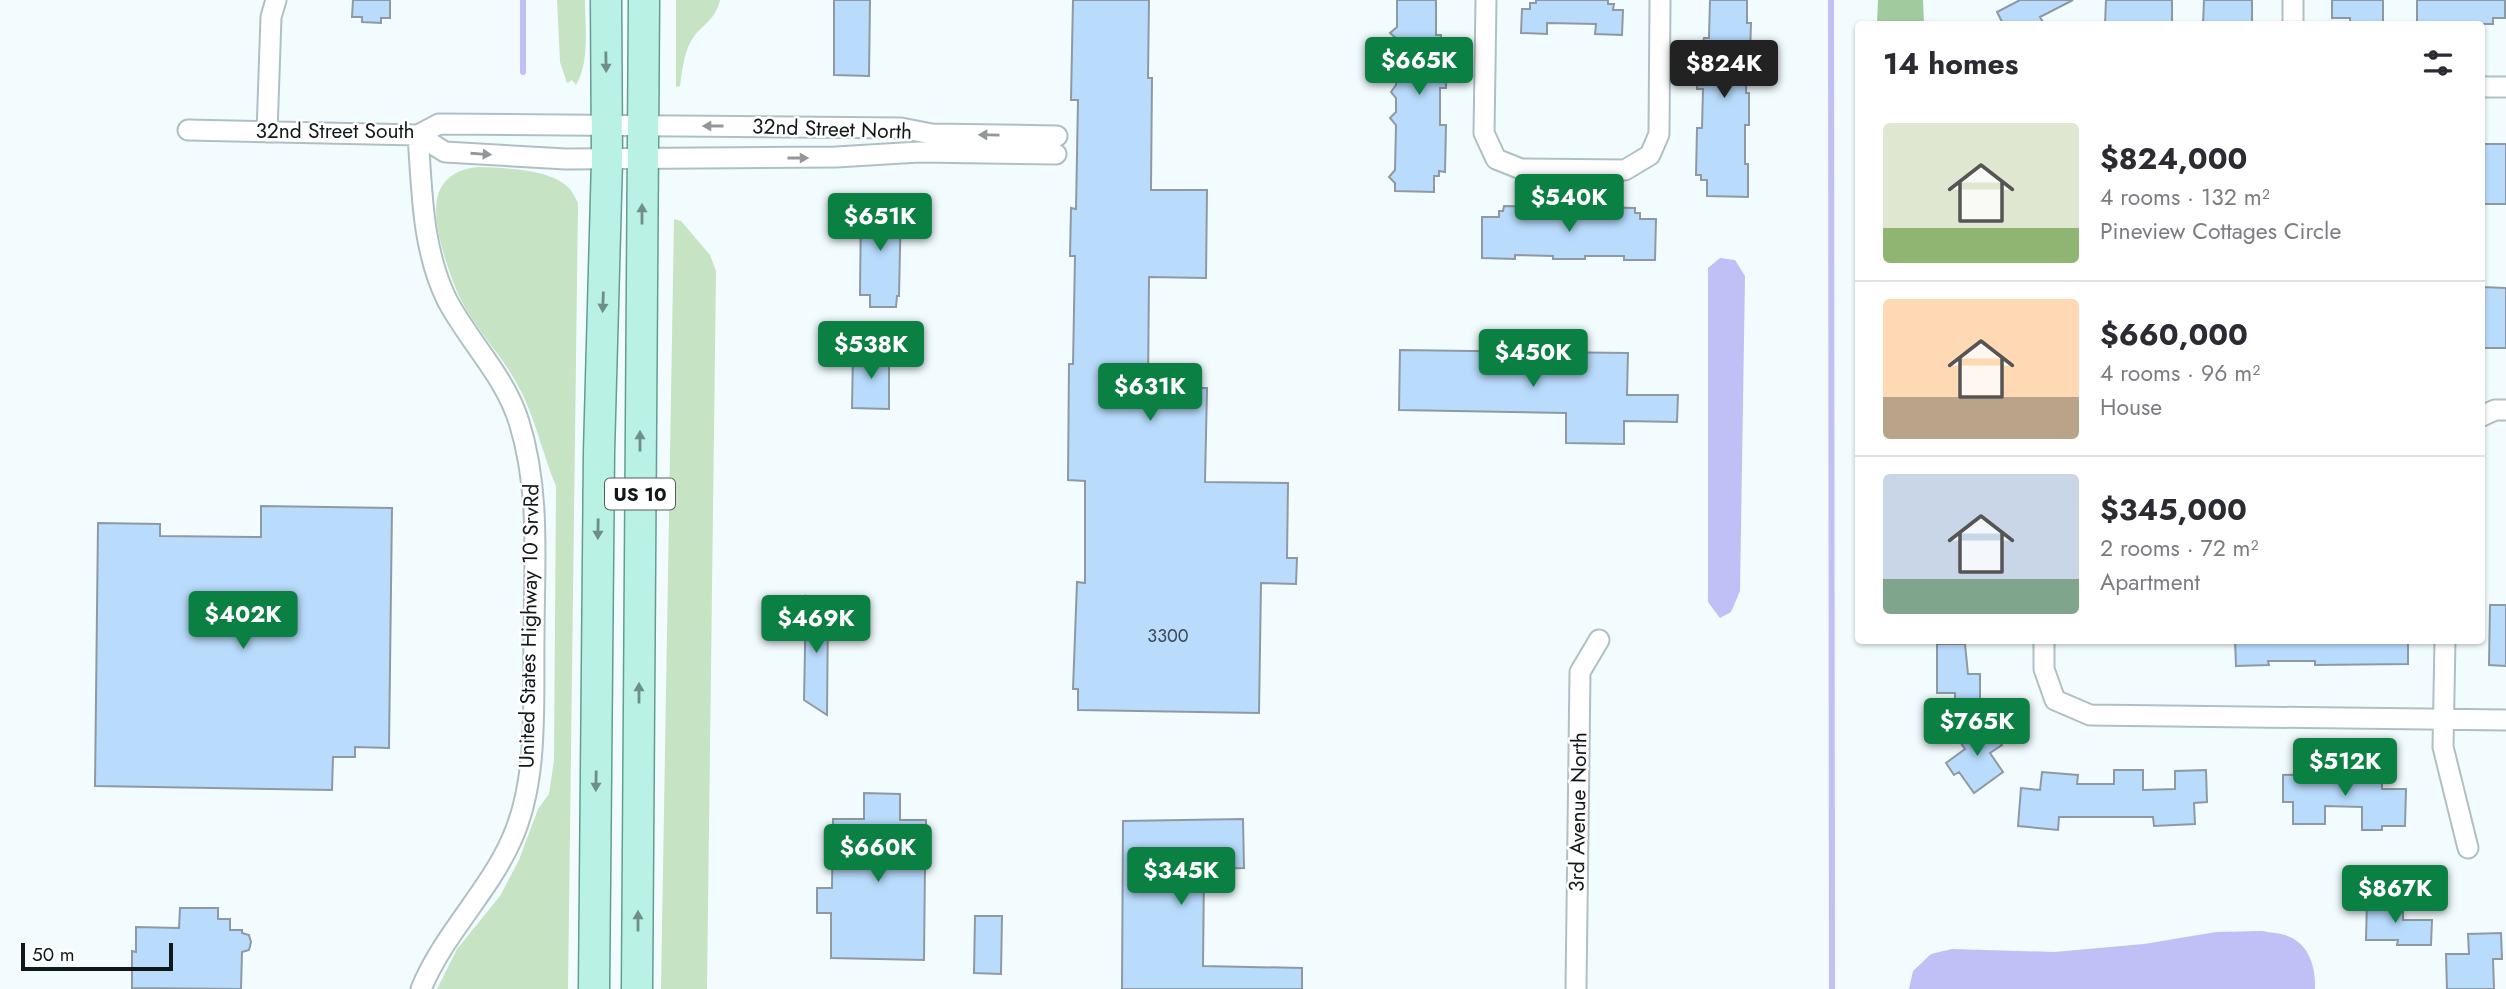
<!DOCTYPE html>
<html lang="en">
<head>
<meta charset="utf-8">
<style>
  body { margin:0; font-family:Jost,sans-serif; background:#f2f2f3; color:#2b2b33; height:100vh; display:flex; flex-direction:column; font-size:26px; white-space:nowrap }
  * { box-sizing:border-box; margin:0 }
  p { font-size:23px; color:#7c7c81 }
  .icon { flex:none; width:38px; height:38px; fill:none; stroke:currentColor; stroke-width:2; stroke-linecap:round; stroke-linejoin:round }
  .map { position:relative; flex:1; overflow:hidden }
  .drawer { position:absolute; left:1855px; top:21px; width:630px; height:623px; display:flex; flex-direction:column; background:#fff; border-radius:7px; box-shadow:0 2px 5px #0004 }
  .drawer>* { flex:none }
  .scale { position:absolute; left:21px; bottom:18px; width:152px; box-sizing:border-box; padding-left:7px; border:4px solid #121819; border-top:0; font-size:19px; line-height:24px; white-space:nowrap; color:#121819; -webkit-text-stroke:5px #fff; paint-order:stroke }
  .price { position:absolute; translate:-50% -60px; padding:0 16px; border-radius:7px; background:#0b8043; color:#fff; font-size:23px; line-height:46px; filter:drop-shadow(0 2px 4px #0008) }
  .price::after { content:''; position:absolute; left:50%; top:42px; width:21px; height:16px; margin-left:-10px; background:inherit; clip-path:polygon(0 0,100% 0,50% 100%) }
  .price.active { background:#222; color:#fff }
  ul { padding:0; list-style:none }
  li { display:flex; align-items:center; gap:21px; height:175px; padding:0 28px }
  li+li { border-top:2px solid #e1e1e2 }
  li span { display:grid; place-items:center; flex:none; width:196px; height:140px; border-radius:7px; color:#555 }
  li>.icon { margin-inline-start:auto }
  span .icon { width:84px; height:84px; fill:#fffc; stroke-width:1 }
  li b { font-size:30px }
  h2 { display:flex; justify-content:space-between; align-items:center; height:84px; padding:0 28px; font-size:30px }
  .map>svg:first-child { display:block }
</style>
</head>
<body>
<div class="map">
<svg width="2506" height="989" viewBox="0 0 2506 989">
  <rect width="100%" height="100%" fill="#f2fcff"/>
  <path fill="#c6e3c4" d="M 557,0 L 585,0 C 585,27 590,61 576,85 L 572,80 L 567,83 L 560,62 Z
    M 676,0 L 720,0 C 715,22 701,24 691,41 C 684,53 682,72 680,86 L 676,87 Z
    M 479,167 C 504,168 551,169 569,188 C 573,192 575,198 578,203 L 568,989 L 437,989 L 457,949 L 500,896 L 519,860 L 538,809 L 549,794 L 554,760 L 556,486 C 541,450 534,411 513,377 C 498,351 476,329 462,302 C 450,278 427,215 440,190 C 447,174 464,168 479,167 Z
    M 674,219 L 681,221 L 710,255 L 716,271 L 707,989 L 661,989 Z"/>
  <path fill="#a1ca9f" d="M 1878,0 L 1923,0 L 1924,24 L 1877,24 Z"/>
  <path fill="#bfc0f5" d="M 1720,258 L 1735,260 L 1745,276 L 1740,591 L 1731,612 L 1720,618 L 1708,602 L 1708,268 Z
    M 2262,931 C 2271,933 2282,933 2290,937 C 2310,946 2316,969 2315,989 L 1909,989 L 1913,971 L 1931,954 L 1952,949 L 2054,952 L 2144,944 L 2216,932 Z"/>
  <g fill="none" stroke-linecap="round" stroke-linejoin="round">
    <path stroke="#bfc0f5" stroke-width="6" d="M 1831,0 L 1832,989
      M 523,72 L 523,0"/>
  </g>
  <path fill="#b9dcfd" stroke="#8f99a3" stroke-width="2" d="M 353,0 L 390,0 L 390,18 L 381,18 L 381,23 L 362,22 L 362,17 L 352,17 Z
    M 834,0 L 870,0 L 869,76 L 834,75 Z
    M 1073,0 L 1149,0 L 1148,78 L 1152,78 L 1151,190 L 1207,190 L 1206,278 L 1149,277 L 1148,388 L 1207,388 L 1205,482 L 1288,483 L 1287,558 L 1297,558 L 1296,584 L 1261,583 L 1259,713 L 1078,710 L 1078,689 L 1073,689 L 1077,582 L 1085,583 L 1085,481 L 1068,480 L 1069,364 L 1073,364 L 1075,256 L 1070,256 L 1071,208 L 1076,209 L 1078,100 L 1071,100 Z
    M 1397,0 L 1436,0 L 1436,35 L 1441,35 L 1441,40 L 1447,39 L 1446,88 L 1440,88 L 1440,125 L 1446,125 L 1445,172 L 1439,171 L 1439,176 L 1434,176 L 1434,192 L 1395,191 L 1395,183 L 1389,177 L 1395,170 L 1396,125 L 1390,118 L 1396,112 L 1396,98 L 1391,92 L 1396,85 L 1397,39 L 1390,33 L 1397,27 Z
    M 1536,0 L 1608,0 L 1608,4 L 1614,4 L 1613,10 L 1623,10 L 1622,35 L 1595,34 L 1596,24 L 1547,23 L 1547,34 L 1521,33 L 1522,9 L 1530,9 L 1530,3 L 1536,3 Z
    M 1710,0 L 1747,0 L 1747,23 L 1751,23 L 1750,54 L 1747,54 L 1746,93 L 1749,93 L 1749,125 L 1745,125 L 1745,164 L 1748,164 L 1748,197 L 1707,196 L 1707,180 L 1701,180 L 1701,175 L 1696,175 L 1697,128 L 1702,128 L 1703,89 L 1697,89 L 1698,43 L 1703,43 L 1704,38 L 1709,38 Z
    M 2020,0 L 2073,0 L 2040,17 L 2044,24 L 2003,24 L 1997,12 Z
    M 2106,0 L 2172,0 L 2172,24 L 2105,24 Z
    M 2204,0 L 2252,0 L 2252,24 L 2203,24 Z
    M 2332,0 L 2383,0 L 2383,24 L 2350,24 L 2350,18 L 2332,18 Z
    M 2417,0 L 2505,0 L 2505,18 L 2493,18 L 2493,24 L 2417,24 Z
    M 2482,144 L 2506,144 L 2506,204 L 2482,204 Z
    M 861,202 L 901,203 L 899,296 L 897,296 L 896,307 L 870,307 L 870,295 L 860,295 Z
    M 1504,206 L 1550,207 L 1550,212 L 1584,213 L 1589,212 L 1589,207 L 1635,208 L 1635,213 L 1640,213 L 1640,219 L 1656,219 L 1655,260 L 1624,260 L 1624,256 L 1585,256 L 1585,259 L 1553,259 L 1553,256 L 1515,255 L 1515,259 L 1482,258 L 1482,217 L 1499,217 L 1499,211 L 1503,211 Z
    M 2482,287 L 2506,288 L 2506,348 L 2482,348 Z
    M 1400,350 L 1628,353 L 1627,395 L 1678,395 L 1677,422 L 1624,421 L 1624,444 L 1566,443 L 1566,413 L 1399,410 Z
    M 853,353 L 889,354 L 889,409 L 852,408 Z
    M 261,506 L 392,508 L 389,748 L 355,747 L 355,757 L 333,757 L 332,790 L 95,786 L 98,523 L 160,524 L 160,536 L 261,537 Z
    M 806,596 L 828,609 L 827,715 L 804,700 Z
    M 2490,605 L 2506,605 L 2506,666 L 2489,665 Z
    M 2235,640 L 2408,640 L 2408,664 L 2315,665 L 2315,661 L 2268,661 L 2269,665 L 2236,666 Z
    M 1937,644 L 1965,644 L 1968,674 L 1980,674 L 1980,701 L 1955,701 L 1955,693 L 1937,693 Z
    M 1984,721 L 2002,745 L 1990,753 L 2003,772 L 1974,793 L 1959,772 L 1954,775 L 1946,763 L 1965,749 L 1958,739 Z
    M 2114,770 L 2143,770 L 2143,790 L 2175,789 L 2175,771 L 2206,770 L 2207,802 L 2194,803 L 2195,824 L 2154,826 L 2153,817 L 2059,817 L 2058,830 L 2018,826 L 2021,788 L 2040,790 L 2042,772 L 2078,775 L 2077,784 L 2114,784 Z
    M 2316,771 L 2382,772 L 2382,789 L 2406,789 L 2405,826 L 2382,826 L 2382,830 L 2362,830 L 2362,807 L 2325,806 L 2325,824 L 2293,824 L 2293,802 L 2283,802 L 2283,775 L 2316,774 Z
    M 864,793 L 900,794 L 900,820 L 926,820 L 926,832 L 929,832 L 929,864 L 925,864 L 924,960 L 831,958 L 831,913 L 817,913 L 817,888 L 832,888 L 833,819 L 864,819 Z
    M 1243,819 L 1244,868 L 1204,869 L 1203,966 L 1302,968 L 1302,989 L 1122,989 L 1123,821 Z
    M 2367,900 L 2399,900 L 2398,911 L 2403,911 L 2403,920 L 2432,920 L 2431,945 L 2397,945 L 2398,940 L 2366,940 Z
    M 180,908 L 218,908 L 218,919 L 230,919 L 230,930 L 242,930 L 242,933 L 249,935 L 251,942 L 249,950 L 242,952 L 241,989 L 132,988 L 132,951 L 136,952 L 136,927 L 179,928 Z
    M 975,916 L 1002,916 L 1001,974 L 974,973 Z
    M 2501,933 L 2502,959 L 2493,959 L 2494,989 L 2447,989 L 2446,954 L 2469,954 L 2468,934 Z"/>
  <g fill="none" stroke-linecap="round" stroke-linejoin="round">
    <defs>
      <path id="street" d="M 1486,0 L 1484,133 L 1496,159 L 1521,169 L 1625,170 L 1650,155 L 1659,134 L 1660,0
        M 2293,24 L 2293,0
        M 2482,87 L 2506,87
        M 188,130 L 418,135 L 439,124 L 901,128 L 932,134 L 1057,136
        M 267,132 L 271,17 L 276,0
        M 418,135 C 422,191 422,249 447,300 C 469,342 505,376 519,422 C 541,492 534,566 534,637 C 533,702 539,781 511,841 C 487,894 443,935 421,989
        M 418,135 L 445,152 L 566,159 L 836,157 L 919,152 L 1056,154
        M 2482,416 L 2495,410 L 2506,410
        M 2044,640 L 2044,669 L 2055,700 L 2090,715 L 2506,720
        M 2445,640 L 2443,747 L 2468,848
        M 1576,989 L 1580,672 L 1599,640"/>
      <path id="primary" d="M 594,989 L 599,452 L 607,160 L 606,0
        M 637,989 L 644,0"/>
    </defs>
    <use href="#street" stroke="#afc0c4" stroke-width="23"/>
    <use href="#primary" stroke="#609f91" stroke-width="33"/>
    <use href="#street" stroke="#fff" stroke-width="19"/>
    <use href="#primary" stroke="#b9f1e4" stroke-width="30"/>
  </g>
  <defs><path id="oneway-solid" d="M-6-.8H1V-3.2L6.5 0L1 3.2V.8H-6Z" transform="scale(1.75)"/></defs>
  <g fill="#6e8f89">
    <use href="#oneway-solid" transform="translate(606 62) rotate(89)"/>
    <use href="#oneway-solid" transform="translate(642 214) rotate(-90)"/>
    <use href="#oneway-solid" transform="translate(603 302) rotate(92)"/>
    <use href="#oneway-solid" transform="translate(640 441) rotate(-90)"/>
    <use href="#oneway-solid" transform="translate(598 529) rotate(91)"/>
    <use href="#oneway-solid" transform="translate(639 693) rotate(-90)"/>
    <use href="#oneway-solid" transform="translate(596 781) rotate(91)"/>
    <use href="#oneway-solid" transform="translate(638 921) rotate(-90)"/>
  </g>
  <g fill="#949798">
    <use href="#oneway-solid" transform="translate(713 126) rotate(-180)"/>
    <use href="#oneway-solid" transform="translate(989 135) rotate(-179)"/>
    <use href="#oneway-solid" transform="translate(481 154) rotate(4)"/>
    <use href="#oneway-solid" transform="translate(798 158)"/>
  </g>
  <g text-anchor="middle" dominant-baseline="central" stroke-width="5" stroke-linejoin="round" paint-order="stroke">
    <g font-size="18" fill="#3c4952">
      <text x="1168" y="636">3300</text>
    </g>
    <rect fill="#fff" stroke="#595d5e" stroke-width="2" x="605" y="478.5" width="70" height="31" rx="5"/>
    <g font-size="19" font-weight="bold" fill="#121819">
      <text x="640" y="494">US 10</text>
    </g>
    <g font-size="21" fill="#121819" stroke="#fff">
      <text transform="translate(832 129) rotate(2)">32nd Street North</text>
      <text x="335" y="131">32nd Street South</text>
      <text transform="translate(529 626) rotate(-89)">United States Highway 10 SrvRd</text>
      <text transform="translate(1578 812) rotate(-89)">3rd Avenue North</text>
    </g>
  </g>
</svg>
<div class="scale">50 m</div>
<b class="price" style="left:1419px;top:97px">$665K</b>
<b class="price active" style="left:1724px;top:100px">$824K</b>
<b class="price" style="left:1569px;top:234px">$540K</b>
<b class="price" style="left:880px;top:253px">$651K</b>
<b class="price" style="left:871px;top:381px">$538K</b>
<b class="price" style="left:1533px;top:389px">$450K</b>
<b class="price" style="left:1150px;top:423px">$631K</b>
<b class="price" style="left:243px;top:651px">$402K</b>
<b class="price" style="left:816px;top:655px">$469K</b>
<b class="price" style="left:1977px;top:758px">$765K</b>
<b class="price" style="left:2345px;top:798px">$512K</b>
<b class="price" style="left:878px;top:884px">$660K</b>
<b class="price" style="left:1181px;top:907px">$345K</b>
<b class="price" style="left:2395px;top:925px">$867K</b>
<section class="drawer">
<h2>14 homes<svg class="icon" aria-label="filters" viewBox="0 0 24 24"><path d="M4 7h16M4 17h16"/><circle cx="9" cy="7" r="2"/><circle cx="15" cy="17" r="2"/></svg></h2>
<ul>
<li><span style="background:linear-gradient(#dfe7d0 75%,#8fb573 0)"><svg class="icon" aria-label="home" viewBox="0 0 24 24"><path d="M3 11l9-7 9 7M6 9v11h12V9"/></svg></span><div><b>$824,000</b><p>4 rooms · 132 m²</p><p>Pineview Cottages Circle</p></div></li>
<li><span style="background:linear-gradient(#ffd9b3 70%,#b9a48a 0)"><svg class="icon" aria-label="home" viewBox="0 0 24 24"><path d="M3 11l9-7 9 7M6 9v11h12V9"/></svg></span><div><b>$660,000</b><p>4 rooms · 96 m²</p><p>House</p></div></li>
<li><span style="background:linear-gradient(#c9d6e8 75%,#7fa58c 0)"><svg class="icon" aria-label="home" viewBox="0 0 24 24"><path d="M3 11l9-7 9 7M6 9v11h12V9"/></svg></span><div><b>$345,000</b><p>2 rooms · 72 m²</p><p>Apartment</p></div></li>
</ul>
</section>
</div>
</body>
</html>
